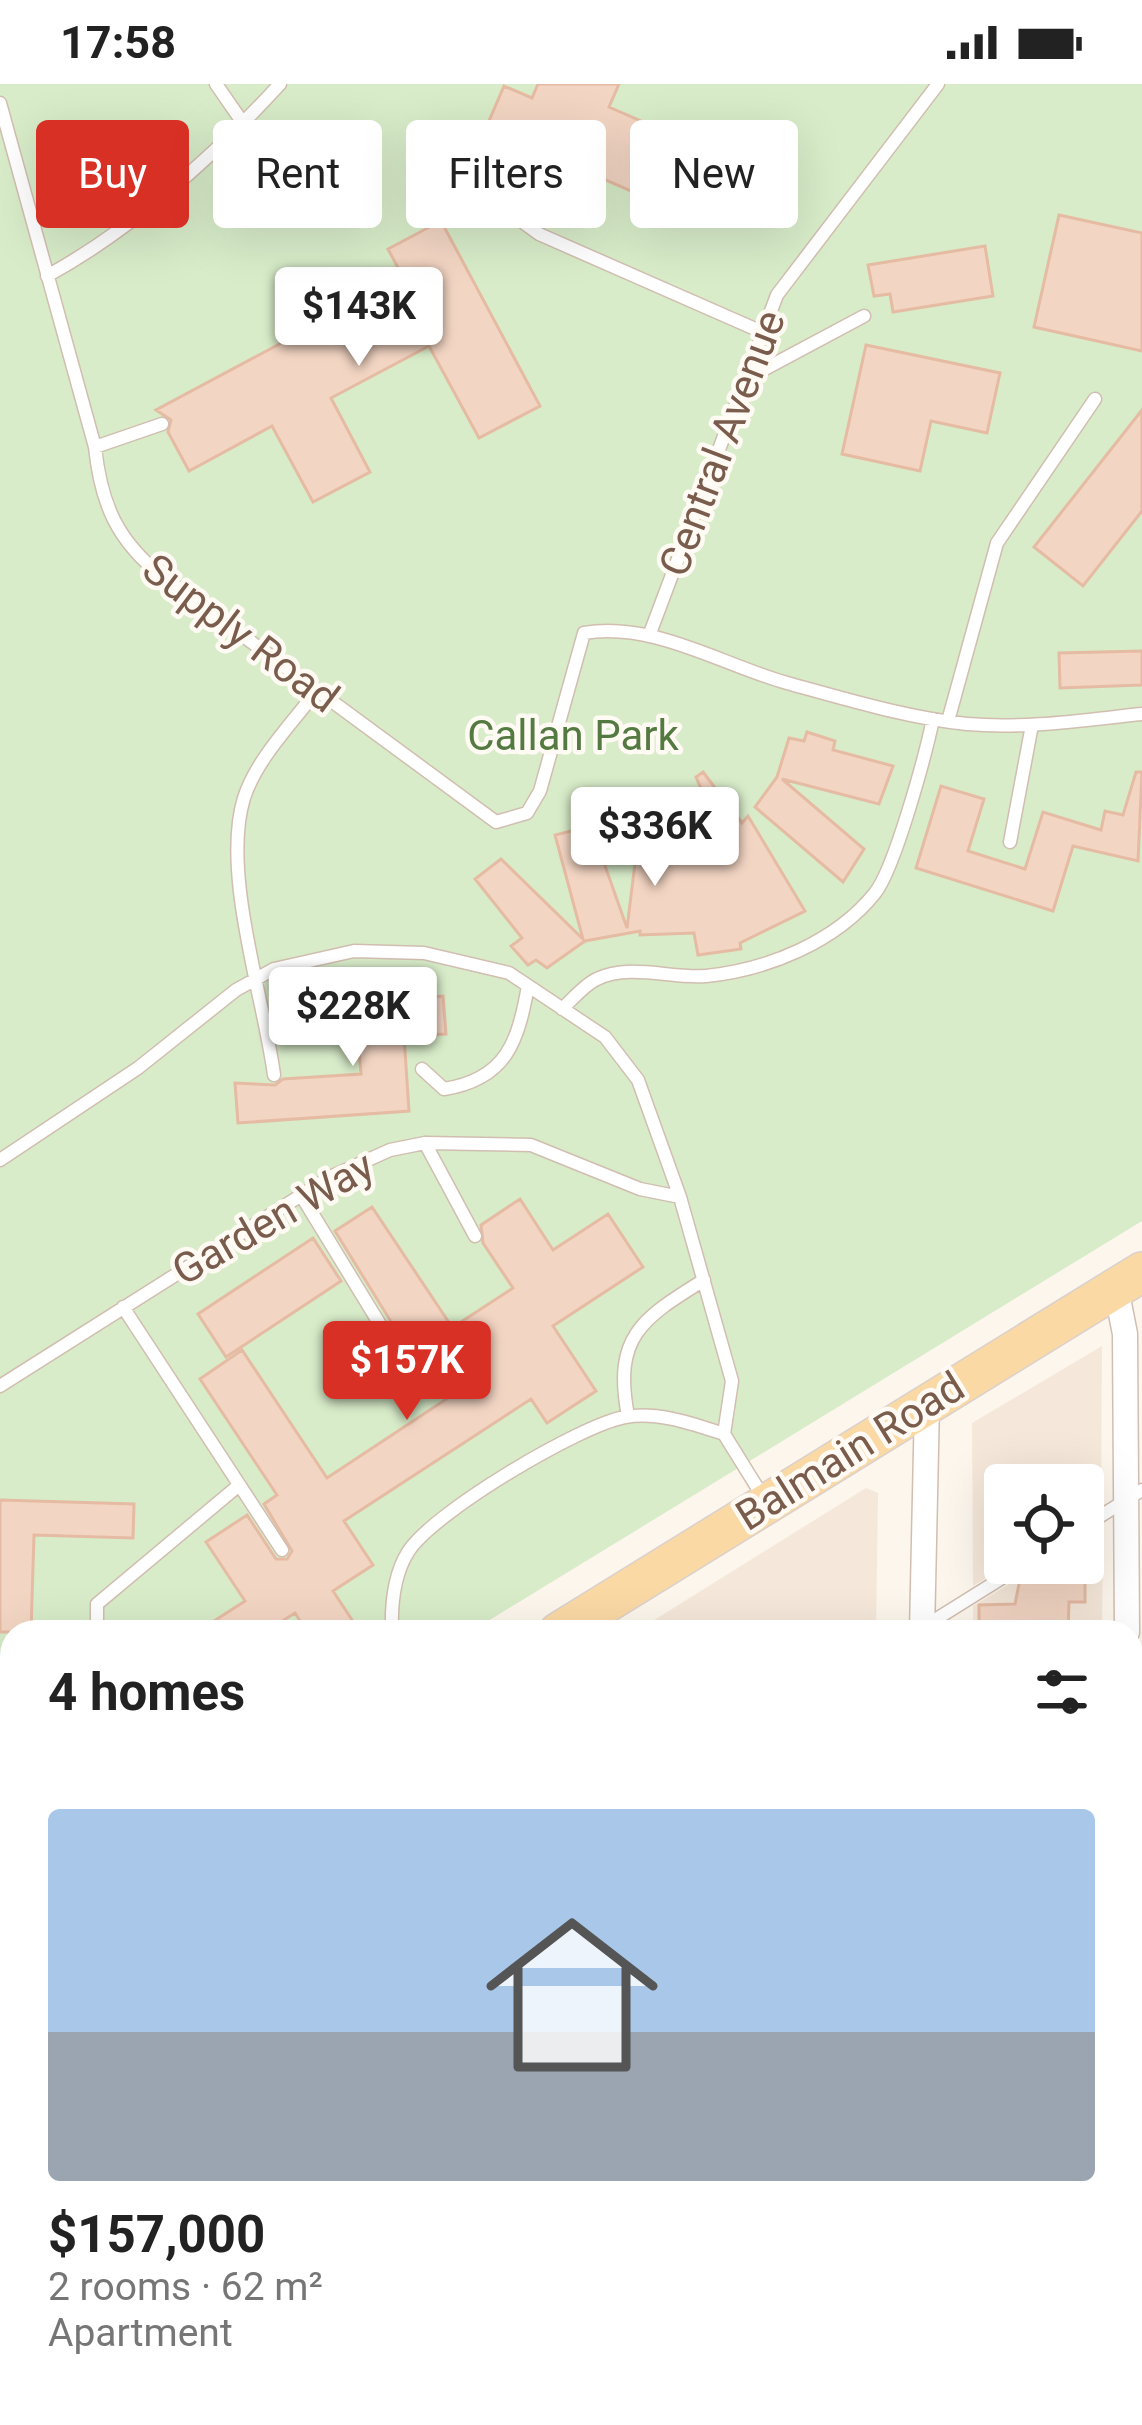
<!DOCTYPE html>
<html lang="en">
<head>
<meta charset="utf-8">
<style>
  body { margin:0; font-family:Roboto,sans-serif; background:#f6f6f6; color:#222; height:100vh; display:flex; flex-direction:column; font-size:45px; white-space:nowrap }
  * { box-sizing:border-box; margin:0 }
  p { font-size:39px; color:#767676 }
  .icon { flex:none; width:66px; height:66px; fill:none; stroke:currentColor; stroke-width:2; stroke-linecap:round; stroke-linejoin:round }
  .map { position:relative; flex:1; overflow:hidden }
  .side { position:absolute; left:0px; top:1536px; width:1143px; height:807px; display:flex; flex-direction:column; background:#fff; border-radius:36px 36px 0 0; box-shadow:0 12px 48px #0002 }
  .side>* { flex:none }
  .guide { position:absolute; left:36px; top:36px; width:1071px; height:108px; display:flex; gap:24px }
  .fabs { position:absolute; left:984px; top:1380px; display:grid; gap:24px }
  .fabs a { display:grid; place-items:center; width:120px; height:120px; border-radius:12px; background:#fff; box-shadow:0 12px 48px #0002; font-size:60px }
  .price { position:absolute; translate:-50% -102px; padding:0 27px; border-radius:12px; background:#fff; color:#222; font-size:39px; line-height:78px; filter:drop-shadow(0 3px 6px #0008) }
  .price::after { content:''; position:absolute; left:50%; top:72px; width:36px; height:27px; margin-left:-18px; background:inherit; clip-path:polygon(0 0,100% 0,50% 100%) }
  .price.current { background:#d93025; color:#fff }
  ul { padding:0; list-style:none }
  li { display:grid; align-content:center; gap:24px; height:636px; padding:0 48px }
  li+li { border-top:3px solid #e0e0e0 }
  li span { display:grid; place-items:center; height:372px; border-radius:12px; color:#555 }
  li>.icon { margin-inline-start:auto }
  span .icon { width:216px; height:216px; fill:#fffc; stroke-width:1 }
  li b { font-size:51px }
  h2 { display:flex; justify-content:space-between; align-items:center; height:144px; padding:0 48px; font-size:51px }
  .tag { padding:0 42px; border-radius:12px; background:#fff; box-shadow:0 12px 48px #0002; font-size:42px; line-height:108px }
  .tag.current { background:#d93025; color:#fff }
  .status { display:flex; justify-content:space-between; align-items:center; height:84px; padding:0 60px; background:#fff; direction:ltr }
  .status svg { height:33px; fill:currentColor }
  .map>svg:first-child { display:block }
</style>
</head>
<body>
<div class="status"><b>17:58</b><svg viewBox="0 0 49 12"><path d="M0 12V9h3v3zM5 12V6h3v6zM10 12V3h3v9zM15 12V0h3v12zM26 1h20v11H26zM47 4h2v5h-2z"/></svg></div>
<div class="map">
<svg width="1142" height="2341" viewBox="0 0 1142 2341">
  <rect width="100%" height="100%" fill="#fdf6ec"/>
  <path fill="#f5e8da" d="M 1102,1262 L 1101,1425 L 1083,1435 L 1083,1401 L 1005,1401 L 1005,1479 L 1010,1479 L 973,1502 L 972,1339 Z
    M 866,1404 L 878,1409 L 876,1548 L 635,1548 Z
    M 1103,1443 L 1102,1548 L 973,1548 L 973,1522 L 1044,1479 L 1083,1479 L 1083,1455 Z
    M 0,2042 L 12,2042 L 12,2297 L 0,2297 Z
    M 80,2331 L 288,2331 L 289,2341 L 80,2341 Z
    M 345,2331 L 496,2331 L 539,2341 L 345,2341 Z"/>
  <path fill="#d8ecc9" d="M 0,0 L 1142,0 L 1142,1137 L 470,1548 L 12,1548 L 12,1712 L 0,1712 Z"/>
  <path fill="#f3d5c3" stroke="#e6bba3" stroke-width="3" d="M 538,0 L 619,0 L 609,23 L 705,65 L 681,120 L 664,113 L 661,120 L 486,44 L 504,2 L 532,14 Z
    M 1059,131 L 1142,149 L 1142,267 L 1034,243 Z
    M 441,137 L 540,322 L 479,354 L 429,262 L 331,314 L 370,388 L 313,418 L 272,342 L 189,387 L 168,348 L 171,336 L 156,326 L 328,234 L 316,211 L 346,195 L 359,219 L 404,195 L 388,165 Z
    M 985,162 L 993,212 L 893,228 L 890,210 L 874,212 L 868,181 Z
    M 866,261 L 1000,289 L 987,349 L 931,337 L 920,387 L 842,370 Z
    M 1142,326 L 1142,427 L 1083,502 L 1034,463 Z
    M 1142,567 L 1142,601 L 1060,604 L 1059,569 Z
    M 807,648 L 835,657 L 833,666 L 893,682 L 879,720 L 782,695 L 864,765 L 843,798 L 755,723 L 777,693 L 789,654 L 804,657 Z
    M 703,688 L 742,739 L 748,732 L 805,827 L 740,859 L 741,865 L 698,871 L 694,849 L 640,851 L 640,847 L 585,857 L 547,884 L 536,876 L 528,881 L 511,862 L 522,854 L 475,795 L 501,775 L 583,855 L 555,751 L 591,742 L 627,844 L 640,739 L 722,753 L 696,693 Z
    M 1136,688 L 1142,688 L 1138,777 L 1073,762 L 1053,827 L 916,784 L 941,702 L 984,715 L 968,767 L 1025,785 L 1043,728 L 1101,746 L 1105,727 L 1123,731 Z
    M 443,912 L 446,950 L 404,952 L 409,1027 L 238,1039 L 235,999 L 275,1001 L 283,995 L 361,990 L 355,918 Z
    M 520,1115 L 553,1166 L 608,1130 L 643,1183 L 553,1242 L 596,1307 L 547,1339 L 531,1315 L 344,1437 L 373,1481 L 333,1507 L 360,1548 L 307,1548 L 295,1529 L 265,1548 L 197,1548 L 245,1517 L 206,1458 L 247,1431 L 276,1475 L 287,1475 L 292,1467 L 264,1420 L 277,1411 L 200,1295 L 242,1266 L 327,1394 L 469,1300 L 438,1253 L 513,1204 L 483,1159 L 481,1141 Z
    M 372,1123 L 452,1243 L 411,1270 L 335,1147 Z
    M 313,1154 L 341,1197 L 226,1273 L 198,1230 Z
    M 0,1416 L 134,1420 L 133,1454 L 34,1451 L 31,1548 L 0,1548 Z
    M 1020,1495 L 1085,1496 L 1085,1518 L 1069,1518 L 1068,1548 L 979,1547 L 979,1521 L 1015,1520 Z"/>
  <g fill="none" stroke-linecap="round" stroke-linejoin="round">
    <defs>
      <path id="service" d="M 216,0 L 243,39
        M 0,19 L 95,363 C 101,420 117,457 163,493 L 496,738 L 527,729 L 540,707 L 584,549 C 653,537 722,581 787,599 C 845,615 908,634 967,640 C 1026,645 1084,636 1142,630
        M 488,88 L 509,128 L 539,150 L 762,248
        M 47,192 C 136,143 212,74 280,0
        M 746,295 L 864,232
        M 95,363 L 162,340
        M 649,552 L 777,211 L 938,0
        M 948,637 L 997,459 L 1095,315
        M 1010,758 L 1032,641
        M 562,925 C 572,916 585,900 597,895 C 630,879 672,895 706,892 C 767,886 836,858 875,809 C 895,784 926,669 933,635
        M 422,985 L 444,1005 C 507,995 518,957 528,902
        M 274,991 C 264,914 221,788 244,714 C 257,674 292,640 317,606
        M 425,1059 L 475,1152
        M 0,1076 L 138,984 L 236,906 L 274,885 L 354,867 L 424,869 L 509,889 L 605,953 L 638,996 L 680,1113 L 732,1297 L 724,1350
        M 301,1111 L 384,1247
        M 123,1223 L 282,1466
        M 0,1302 L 330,1093 L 390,1066 L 425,1059 L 531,1061 L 640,1105 L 680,1113
        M 628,1332 C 613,1253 641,1235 704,1196
        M 1083,1443 L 1142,1406
        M 922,1544 L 1026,1479
        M 97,1548 L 97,1520 L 238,1402
        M 392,1548 C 391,1521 393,1492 408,1468 C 432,1429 580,1341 625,1333 C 658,1327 693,1340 724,1350 L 765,1416
        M 733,2341 L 733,2331"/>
      <path id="minor" d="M 1116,1204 L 1125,1250 L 1127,1548
        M 922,1548 L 927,1320
        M 0,2013 L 12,2013
        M 15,2331 L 36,2333 L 42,2341
        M 321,2331 L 322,2341
        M 557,2331 L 595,2341
        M 925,2331 L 925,2341
        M 1120,2341 L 1120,2331"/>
      <path id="primary" d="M 559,1548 L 1142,1188
        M 0,1753 L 12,1753"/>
    </defs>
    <use href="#service" stroke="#d1beb0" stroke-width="15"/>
    <use href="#minor" stroke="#d1beb0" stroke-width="27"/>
    <use href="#primary" stroke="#dad1cd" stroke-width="42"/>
    <path stroke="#d9b8a5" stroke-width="4.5" stroke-dasharray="3 9" stroke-linecap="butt" d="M 0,1859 L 12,1851
      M 0,1926 L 12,1928"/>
    <use href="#service" stroke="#fff" stroke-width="12"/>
    <use href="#minor" stroke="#fff" stroke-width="24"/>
    <use href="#primary" stroke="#fbd9a5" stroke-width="39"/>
  </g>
  <g text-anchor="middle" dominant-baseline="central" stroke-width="9" stroke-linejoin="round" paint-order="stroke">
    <g font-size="42" fill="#7a5c4d" stroke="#fffaf3">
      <text transform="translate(722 359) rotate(-69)">Central Avenue</text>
      <text transform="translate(241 549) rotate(37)">Supply Road</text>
      <text transform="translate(273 1134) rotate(-30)">Garden Way</text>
      <text transform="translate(850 1367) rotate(-32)">Balmain Road</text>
    </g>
    <g font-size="42" fill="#537a41" stroke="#fffaf3">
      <text x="573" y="651">Callan Park</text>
    </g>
  </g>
</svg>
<div class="fabs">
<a><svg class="icon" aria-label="locate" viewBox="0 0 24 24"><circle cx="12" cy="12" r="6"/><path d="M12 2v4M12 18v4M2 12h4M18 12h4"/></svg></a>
</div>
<b class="price" style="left:359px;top:285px">$143K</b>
<b class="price" style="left:655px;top:805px">$336K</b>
<b class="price" style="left:353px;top:985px">$228K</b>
<b class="price current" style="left:407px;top:1339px">$157K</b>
<div class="guide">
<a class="tag current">Buy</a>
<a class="tag">Rent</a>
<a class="tag">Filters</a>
<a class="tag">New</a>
</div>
<section class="side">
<h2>4 homes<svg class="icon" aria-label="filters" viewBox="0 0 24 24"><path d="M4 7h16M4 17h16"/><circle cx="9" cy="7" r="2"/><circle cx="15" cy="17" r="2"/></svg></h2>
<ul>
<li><span style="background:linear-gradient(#a9c7e8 60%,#9aa5b1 0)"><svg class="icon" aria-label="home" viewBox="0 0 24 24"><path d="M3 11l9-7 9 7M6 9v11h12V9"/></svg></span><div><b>$157,000</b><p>2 rooms · 62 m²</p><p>Apartment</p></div></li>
</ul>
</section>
</div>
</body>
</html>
